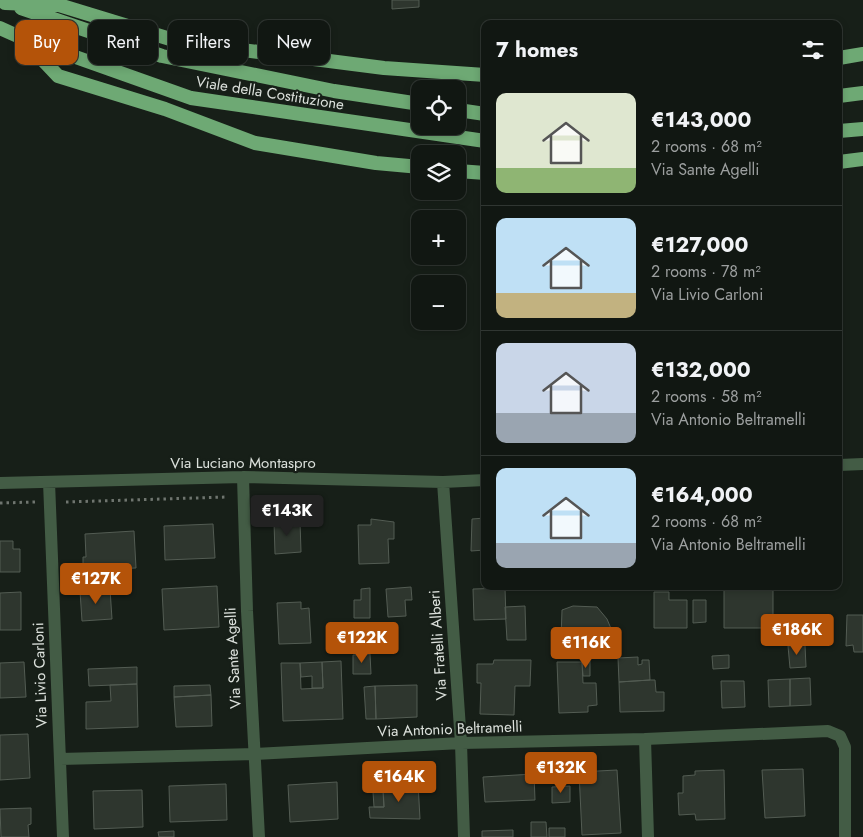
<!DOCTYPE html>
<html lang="en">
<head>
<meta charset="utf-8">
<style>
  body { margin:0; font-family:Jost,sans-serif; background:#1a201b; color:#f1f3f6; height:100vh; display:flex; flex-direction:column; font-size:19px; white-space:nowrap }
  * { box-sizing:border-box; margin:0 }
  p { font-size:16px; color:#9c9f9f }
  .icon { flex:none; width:28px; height:28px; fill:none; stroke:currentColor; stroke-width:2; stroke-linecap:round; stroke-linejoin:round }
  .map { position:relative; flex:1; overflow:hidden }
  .side { position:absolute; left:481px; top:20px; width:361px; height:570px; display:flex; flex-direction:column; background:#111712; border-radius:10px; box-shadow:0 2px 8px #0003,0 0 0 1px #303632 }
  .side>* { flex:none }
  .guide { position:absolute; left:15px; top:20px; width:391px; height:45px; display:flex; gap:10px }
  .tools { position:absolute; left:411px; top:80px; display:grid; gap:10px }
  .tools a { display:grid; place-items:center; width:55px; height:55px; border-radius:10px; background:#111712; box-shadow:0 2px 8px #0003,0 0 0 1px #303632; font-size:25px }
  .price { position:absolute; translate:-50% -42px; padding:0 11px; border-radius:5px; background:#b45309; color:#fff; font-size:16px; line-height:32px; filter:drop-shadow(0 1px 2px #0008) }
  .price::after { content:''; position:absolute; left:50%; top:30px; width:15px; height:11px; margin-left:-8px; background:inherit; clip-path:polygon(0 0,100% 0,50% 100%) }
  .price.selected { background:#222; color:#fff }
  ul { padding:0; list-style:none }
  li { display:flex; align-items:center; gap:15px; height:125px; padding:0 15px }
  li+li { border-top:1px solid #303632 }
  li span { display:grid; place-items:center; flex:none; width:140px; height:100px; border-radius:10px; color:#555 }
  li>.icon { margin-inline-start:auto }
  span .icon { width:60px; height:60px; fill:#fffc; stroke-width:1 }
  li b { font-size:21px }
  h2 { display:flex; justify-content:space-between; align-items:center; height:60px; padding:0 15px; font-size:21px }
  .tag { padding:0 18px; border-radius:10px; background:#111712; box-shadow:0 2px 8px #0003,0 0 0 1px #303632; font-size:18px; line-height:45px }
  .tag.selected { background:#b45309; color:#fff }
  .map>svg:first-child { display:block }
</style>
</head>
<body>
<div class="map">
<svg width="863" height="837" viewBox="0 0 863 837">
  <rect width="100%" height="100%" fill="#171f18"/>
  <path fill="#2e362e" stroke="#535c53" d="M 392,0 L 419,0 L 419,7 L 392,9 Z
    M 839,512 L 841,512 L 842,548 L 839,548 Z
    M 485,518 L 485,550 L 471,551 L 472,519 Z
    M 371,519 L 394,522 L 394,539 L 388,539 L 389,563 L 359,564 L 358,525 L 371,525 Z
    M 300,521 L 301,552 L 275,554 L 274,522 Z
    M 213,524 L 215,558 L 165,560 L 164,526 Z
    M 134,531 L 136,568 L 83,570 L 83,557 L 86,557 L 85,534 Z
    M 0,541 L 13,541 L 13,549 L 20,549 L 20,572 L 0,572 Z
    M 217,586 L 219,627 L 164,630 L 162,589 Z
    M 727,586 L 744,586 L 744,589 L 727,589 Z
    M 411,587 L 412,600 L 405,600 L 406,616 L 388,617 L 386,589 Z
    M 370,588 L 370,618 L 354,618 L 354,600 L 361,600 L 361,589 Z
    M 505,588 L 506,619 L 474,620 L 473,589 Z
    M 110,589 L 112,619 L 82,621 L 80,591 Z
    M 724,589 L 773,589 L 773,628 L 724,628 Z
    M 21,592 L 21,630 L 0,630 L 0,593 Z
    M 654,592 L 669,592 L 669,600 L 687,600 L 687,628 L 654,628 Z
    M 693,600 L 706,600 L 706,622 L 693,623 Z
    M 301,602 L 301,609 L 309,608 L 311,643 L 279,644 L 277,603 Z
    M 525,606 L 526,640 L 507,640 L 505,607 Z
    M 573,606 L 597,607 L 607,619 L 612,631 L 591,639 L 561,639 L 562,610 Z
    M 847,615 L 863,615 L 863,652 L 854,652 L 853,645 L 846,646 Z
    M 805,645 L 806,667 L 790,668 L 788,646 Z
    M 370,654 L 371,674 L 353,674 L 353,655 Z
    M 729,655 L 729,668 L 713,669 L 712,656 Z
    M 638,657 L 638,665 L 642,664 L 642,660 L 649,660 L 650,680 L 619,682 L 618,658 Z
    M 494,660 L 531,660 L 530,686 L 515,686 L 514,715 L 480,714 L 481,683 L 477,683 L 477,664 L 493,664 Z
    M 341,661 L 343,719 L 283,721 L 281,663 L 300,663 L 301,689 L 323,688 L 322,662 Z
    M 590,661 L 590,676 L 583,676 L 582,662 Z
    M 24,662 L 26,697 L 0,698 L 0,663 Z
    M 322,662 L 323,688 L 312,688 L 312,676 L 301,677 L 300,663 Z
    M 557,662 L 582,662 L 583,683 L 596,683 L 597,705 L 588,706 L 588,712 L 559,713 Z
    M 137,667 L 137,684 L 89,686 L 88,669 Z
    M 810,678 L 811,705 L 790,706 L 790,679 Z
    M 790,679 L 790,706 L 769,707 L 768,680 Z
    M 650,680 L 655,680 L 656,692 L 664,692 L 664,711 L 620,712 L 619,682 Z
    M 721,681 L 744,681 L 745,707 L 722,708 Z
    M 137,684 L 138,727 L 86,729 L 86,702 L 111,701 L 110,685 Z
    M 210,685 L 211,695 L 174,697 L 174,686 Z
    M 417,685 L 417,717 L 376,719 L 375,686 Z
    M 375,686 L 376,719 L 366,719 L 364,687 Z
    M 211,695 L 212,726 L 176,727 L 174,697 Z
    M 28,734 L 30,778 L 0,780 L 0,735 Z
    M 803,769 L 805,816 L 765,818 L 762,770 Z
    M 617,770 L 621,833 L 582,835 L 579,772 Z
    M 724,770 L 725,819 L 696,820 L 695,814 L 679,815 L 678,793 L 683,793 L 683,776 L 695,775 L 695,771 Z
    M 534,774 L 535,800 L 485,802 L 483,777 Z
    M 337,782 L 338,819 L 290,822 L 288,785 Z
    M 418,783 L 420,819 L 370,818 L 369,807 L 384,807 L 383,785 Z
    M 226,784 L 227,820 L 170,822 L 169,786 Z
    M 570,786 L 570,802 L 552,803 L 552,787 Z
    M 142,790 L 143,827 L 94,829 L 93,791 Z
    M 373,792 L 383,792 L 384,807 L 374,807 Z
    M 31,808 L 31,824 L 28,825 L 29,837 L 1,837 L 0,809 Z
    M 531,822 L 546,822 L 547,837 L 531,837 Z
    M 549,828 L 565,828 L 565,837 L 549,837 Z
    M 513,830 L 513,837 L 482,837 L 482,831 Z
    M 174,831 L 174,837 L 159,837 L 158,832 Z"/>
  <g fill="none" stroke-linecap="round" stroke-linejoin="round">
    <path stroke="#6f756f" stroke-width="3" stroke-dasharray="2.5 4" stroke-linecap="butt" d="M 66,502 L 227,497
      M 0,503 L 35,502"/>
    <path stroke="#435c45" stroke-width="12" d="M 839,465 L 863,464
      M 243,477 L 247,611 L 259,837
      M 49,482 L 63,837
      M 443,482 L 461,743 L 464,837
      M 0,483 L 243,477 L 443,482 L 485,480
      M 645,739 L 648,837
      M 60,759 L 255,754 L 461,743 L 645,739 L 828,731 L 840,736 L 845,747 L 845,837"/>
    <path stroke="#6ea974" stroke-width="14" d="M 5,3 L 59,5 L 180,42 L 384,68 L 485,75
      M 21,8 L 162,56 L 334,91 L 420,104
      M 0,28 L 22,38 L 191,98 L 485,141
      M 24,40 L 58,76 L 165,109 L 255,143 L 376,163 L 420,167
      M 839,58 L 863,54
      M 839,96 L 863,93
      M 458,110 L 485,114
      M 839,131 L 863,129
      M 839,162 L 863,159
      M 458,171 L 485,173"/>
  </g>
  <g text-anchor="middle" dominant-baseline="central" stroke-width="4.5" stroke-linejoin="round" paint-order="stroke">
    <g font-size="15" fill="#dce1dc" stroke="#171f18">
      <text transform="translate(270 93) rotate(9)">Viale della Costituzione</text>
      <text x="243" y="463">Via Luciano Montaspro</text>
      <text transform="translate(438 645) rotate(-94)">Via Fratelli Alberi</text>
      <text transform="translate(233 658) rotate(-93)">Via Sante Agelli</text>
      <text transform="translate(40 675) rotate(-92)">Via Livio Carloni</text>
      <text transform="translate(450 729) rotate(-2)">Via Antonio Beltramelli</text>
    </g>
  </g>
</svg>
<div class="tools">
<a><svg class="icon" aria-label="locate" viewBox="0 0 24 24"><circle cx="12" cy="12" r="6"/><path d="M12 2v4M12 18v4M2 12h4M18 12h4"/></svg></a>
<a><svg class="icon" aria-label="layers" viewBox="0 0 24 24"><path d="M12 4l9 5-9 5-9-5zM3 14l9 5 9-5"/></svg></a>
<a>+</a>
<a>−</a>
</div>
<b class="price selected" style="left:287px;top:537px">€143K</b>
<b class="price" style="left:96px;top:605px">€127K</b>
<b class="price" style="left:797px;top:656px">€186K</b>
<b class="price" style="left:362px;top:664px">€122K</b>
<b class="price" style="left:586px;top:669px">€116K</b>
<b class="price" style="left:561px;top:794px">€132K</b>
<b class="price" style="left:399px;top:803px">€164K</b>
<div class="guide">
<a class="tag selected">Buy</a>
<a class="tag">Rent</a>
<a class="tag">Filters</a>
<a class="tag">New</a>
</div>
<section class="side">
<h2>7 homes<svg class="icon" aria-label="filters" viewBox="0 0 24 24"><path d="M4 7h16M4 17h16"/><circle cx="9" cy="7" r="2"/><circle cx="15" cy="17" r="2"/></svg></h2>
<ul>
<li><span style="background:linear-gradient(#dfe7d0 75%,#8fb573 0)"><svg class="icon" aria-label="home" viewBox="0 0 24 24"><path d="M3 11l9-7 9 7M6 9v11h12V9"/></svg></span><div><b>€143,000</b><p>2 rooms · 68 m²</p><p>Via Sante Agelli</p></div></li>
<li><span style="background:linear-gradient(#bfe0f5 75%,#c2b280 0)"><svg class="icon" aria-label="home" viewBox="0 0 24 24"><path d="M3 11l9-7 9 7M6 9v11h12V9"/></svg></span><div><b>€127,000</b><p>2 rooms · 78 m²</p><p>Via Livio Carloni</p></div></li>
<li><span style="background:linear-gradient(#c9d6e8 70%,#9aa5b1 0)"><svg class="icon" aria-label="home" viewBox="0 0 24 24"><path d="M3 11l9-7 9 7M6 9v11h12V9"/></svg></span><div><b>€132,000</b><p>2 rooms · 58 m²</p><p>Via Antonio Beltramelli</p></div></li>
<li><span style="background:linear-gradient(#bfe0f5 75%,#9aa5b1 0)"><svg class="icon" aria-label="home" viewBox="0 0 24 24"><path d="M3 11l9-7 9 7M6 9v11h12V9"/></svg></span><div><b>€164,000</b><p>2 rooms · 68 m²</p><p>Via Antonio Beltramelli</p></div></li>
</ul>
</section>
</div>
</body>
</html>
